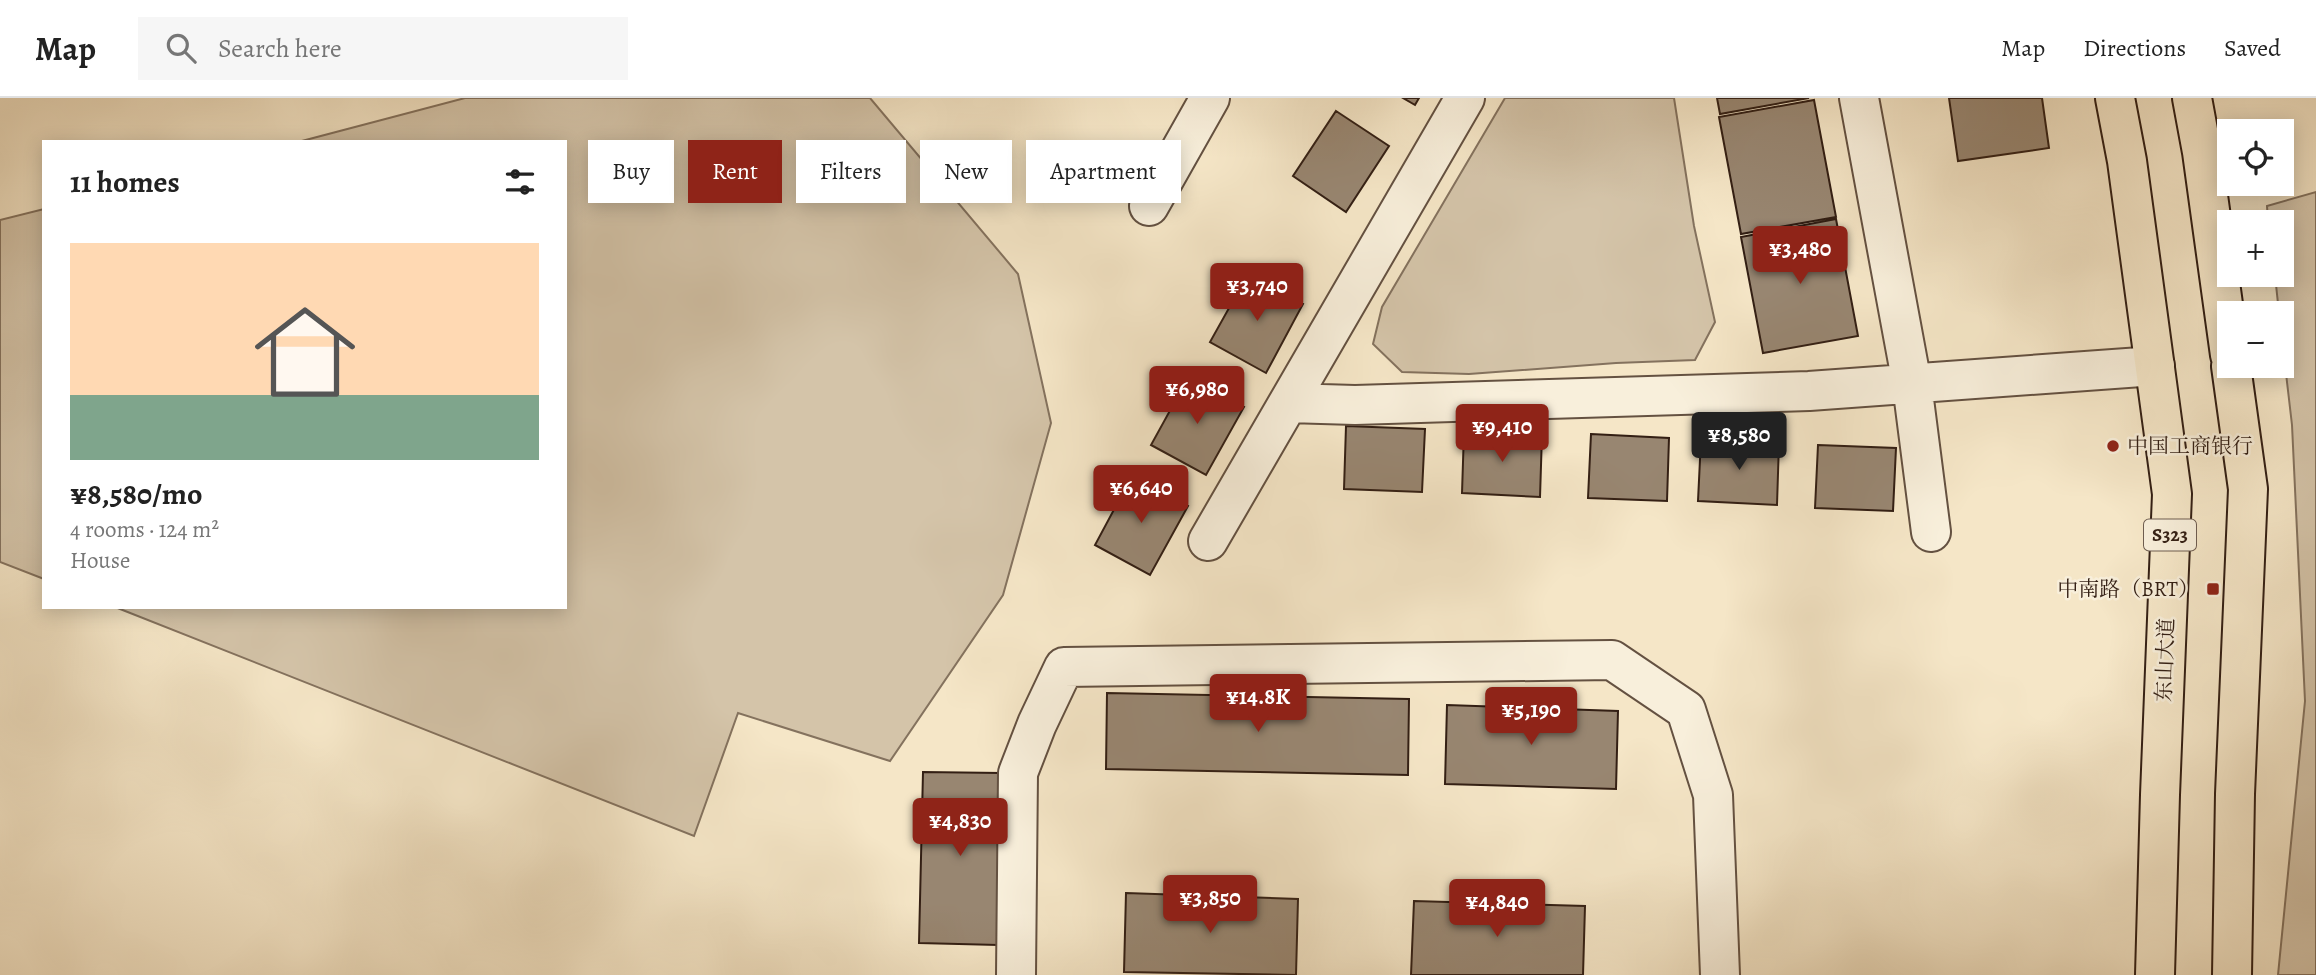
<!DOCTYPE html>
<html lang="en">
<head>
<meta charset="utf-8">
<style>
  body { margin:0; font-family:Alegreya,"Noto Serif SC",serif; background:#f6f6f6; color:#222; height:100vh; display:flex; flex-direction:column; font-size:26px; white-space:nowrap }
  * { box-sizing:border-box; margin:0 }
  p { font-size:23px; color:#767676 }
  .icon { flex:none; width:38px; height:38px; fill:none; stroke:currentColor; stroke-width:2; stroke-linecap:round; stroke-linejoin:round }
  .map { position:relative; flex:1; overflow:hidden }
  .details { position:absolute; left:42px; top:42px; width:525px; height:469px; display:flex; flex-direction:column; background:#fff; border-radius:0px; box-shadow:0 4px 18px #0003 }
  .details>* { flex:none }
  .banner { position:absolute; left:588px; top:42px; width:665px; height:63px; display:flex; gap:14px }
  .tools { position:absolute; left:2217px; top:21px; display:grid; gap:14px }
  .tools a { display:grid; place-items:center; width:77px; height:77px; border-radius:0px; background:#fff; box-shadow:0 4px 18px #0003; font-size:35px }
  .price { position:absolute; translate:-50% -60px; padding:0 16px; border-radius:7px; background:#8f2418; color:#fff; font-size:23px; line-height:46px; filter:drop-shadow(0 2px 4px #0008) }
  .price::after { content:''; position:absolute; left:50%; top:42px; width:21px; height:16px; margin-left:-10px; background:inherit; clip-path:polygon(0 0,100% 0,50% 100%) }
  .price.selected { background:#222; color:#fff }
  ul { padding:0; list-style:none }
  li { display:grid; align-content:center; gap:14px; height:371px; padding:0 28px }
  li+li { border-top:2px solid #e0e0e0 }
  li span { display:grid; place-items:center; height:217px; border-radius:0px; color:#555 }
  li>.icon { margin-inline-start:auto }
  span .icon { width:126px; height:126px; fill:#fffc; stroke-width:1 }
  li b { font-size:30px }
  h2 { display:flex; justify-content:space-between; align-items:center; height:84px; padding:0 28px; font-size:30px }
  .chip { padding:0 24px; border-radius:0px; background:#fff; box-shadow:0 4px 18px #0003; font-size:24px; line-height:63px }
  .chip.selected { background:#8f2418; color:#fff }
  header { display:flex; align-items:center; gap:42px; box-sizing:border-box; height:98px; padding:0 35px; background:#fff; border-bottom:2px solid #e0e0e0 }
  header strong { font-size:33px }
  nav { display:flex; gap:38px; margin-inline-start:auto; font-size:24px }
  .search { width:490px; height:63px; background:#f6f6f6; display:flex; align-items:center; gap:18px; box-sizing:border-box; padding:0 24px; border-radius:0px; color:#767676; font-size:26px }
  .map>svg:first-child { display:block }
</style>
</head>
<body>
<header>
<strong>Map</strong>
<div class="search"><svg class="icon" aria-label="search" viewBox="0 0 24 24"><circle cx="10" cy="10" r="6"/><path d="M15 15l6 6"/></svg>Search here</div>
<nav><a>Map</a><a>Directions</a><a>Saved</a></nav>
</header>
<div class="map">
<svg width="2316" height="877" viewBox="0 0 2316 877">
  <rect width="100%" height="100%" fill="#f5e6c7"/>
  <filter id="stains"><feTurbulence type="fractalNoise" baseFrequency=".00286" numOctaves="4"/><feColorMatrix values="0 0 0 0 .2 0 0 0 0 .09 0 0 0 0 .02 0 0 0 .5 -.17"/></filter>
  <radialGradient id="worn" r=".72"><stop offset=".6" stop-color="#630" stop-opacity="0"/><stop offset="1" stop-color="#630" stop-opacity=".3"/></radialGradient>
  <path fill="#d4c4a9" stroke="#84725e" stroke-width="2" d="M 465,0 L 870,0 L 1018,176 L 1051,325 L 1003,497 L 890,663 L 738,615 L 694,738 L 115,509 L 565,509 L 565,44 L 298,44 Z
    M 1505,0 L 1674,0 L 1694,128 L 1715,224 L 1695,262 L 1616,265 L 1469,276 L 1402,274 L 1373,246 L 1382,209 Z
    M 2316,94 L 2316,877 L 2278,877 L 2305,603 L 2292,327 L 2282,241 L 2282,215 L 2279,215 L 2275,177 L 2282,177 L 2282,124 L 2268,124 L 2267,108 Z
    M 44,111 L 44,481 L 0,464 L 0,122 Z"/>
  <path fill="#988671" stroke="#331f14" stroke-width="2" d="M 1403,0 L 1419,0 L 1415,7 Z
    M 1717,0 L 1809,0 L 1720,16 Z
    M 1949,0 L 2042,0 L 2049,50 L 1958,63 Z
    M 1814,2 L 1836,119 L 1741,136 L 1719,19 Z
    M 1336,13 L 1389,48 L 1346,114 L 1293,78 Z
    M 1836,121 L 1858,238 L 1763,255 L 1741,139 Z
    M 1248,176 L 1303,206 L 1266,275 L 1210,244 Z
    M 1189,278 L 1244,309 L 1206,377 L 1151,347 Z
    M 1346,328 L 1425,331 L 1422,394 L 1344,391 Z
    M 1464,333 L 1542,336 L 1540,399 L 1462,395 Z
    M 1591,336 L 1669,340 L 1667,403 L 1588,400 Z
    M 1701,341 L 1779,344 L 1777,407 L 1698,403 Z
    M 1818,347 L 1896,350 L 1893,413 L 1815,410 Z
    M 1132,378 L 1188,408 L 1150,477 L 1095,447 Z
    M 1107,595 L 1409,601 L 1408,677 L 1106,671 Z
    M 1447,607 L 1618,613 L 1616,691 L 1445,686 Z
    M 923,674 L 1001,675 L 998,847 L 919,845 Z
    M 1126,795 L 1298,801 L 1296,877 L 1124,874 Z
    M 1414,803 L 1585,808 L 1583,877 L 1411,877 Z"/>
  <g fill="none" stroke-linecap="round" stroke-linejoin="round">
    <defs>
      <path id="minor" d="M 1859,0 L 1912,286 L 1931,434
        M 1149,108 L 1210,0
        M 1288,305 L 1355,307 L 1809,293 L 2155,268
        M 1208,443 L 1465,0
        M 1016,877 L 1018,675 L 1037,626 L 1064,569 L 1612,562 L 1686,612 L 1713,697 L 1720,877"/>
      <path id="major" d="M 2115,0 L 2127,63 L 2172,396 L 2160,697 L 2155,877
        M 2192,0 L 2202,54 L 2230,257
        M 2231,268 L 2248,391 L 2235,696 L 2232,877"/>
    </defs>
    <use href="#minor" stroke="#645141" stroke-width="42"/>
    <use href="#major" stroke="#331f14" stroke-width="42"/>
    <use href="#minor" stroke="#f8efdb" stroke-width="38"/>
    <use href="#major" stroke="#f5e6c7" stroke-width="38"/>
  </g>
  <g fill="#8f2418" stroke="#f8efdb" stroke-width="2.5">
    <circle cx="2113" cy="348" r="7"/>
    <rect x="2206" y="484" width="14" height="14" rx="3.5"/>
  </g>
  <g text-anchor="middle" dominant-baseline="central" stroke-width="5" stroke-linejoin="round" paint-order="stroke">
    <rect fill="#f8efdb" stroke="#6e5d50" stroke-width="2" x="2144" y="421.5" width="52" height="31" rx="5"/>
    <g font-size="19" font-weight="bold" fill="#331f14">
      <text x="2170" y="437">S323</text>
    </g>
    <g font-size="21" fill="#331f14" stroke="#f8efdb" text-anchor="start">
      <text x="2127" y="348">中国工商银行</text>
      <text x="2199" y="491" text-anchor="end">中南路（BRT）</text>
    </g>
    <g font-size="21" fill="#331f14" stroke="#f8efdb">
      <text transform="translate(2165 562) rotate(-88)">东山大道</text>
    </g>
  </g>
  <rect width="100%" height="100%" filter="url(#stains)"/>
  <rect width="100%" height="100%" fill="url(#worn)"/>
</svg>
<div class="tools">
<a><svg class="icon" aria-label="locate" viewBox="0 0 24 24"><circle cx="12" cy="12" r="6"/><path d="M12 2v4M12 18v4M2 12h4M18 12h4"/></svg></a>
<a>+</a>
<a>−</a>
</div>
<b class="price" style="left:1800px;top:188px">¥3,480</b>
<b class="price" style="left:1257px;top:225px">¥3,740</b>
<b class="price" style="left:1197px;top:328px">¥6,980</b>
<b class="price" style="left:1502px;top:366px">¥9,410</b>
<b class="price selected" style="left:1739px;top:374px">¥8,580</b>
<b class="price" style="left:1141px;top:427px">¥6,640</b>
<b class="price" style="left:1258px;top:636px">¥14.8K</b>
<b class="price" style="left:1531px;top:649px">¥5,190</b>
<b class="price" style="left:960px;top:760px">¥4,830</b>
<b class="price" style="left:1210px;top:837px">¥3,850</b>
<b class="price" style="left:1497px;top:841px">¥4,840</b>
<div class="banner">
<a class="chip">Buy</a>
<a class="chip selected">Rent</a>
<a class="chip">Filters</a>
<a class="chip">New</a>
<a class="chip">Apartment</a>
</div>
<section class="details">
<h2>11 homes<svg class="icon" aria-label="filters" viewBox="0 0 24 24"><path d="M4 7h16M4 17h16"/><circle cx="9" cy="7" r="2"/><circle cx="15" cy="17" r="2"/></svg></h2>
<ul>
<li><span style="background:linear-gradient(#ffd9b3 70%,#7fa58c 0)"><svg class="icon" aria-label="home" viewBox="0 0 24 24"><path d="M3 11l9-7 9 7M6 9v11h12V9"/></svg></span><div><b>¥8,580/mo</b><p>4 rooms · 124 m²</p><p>House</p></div></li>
</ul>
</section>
</div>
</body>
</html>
